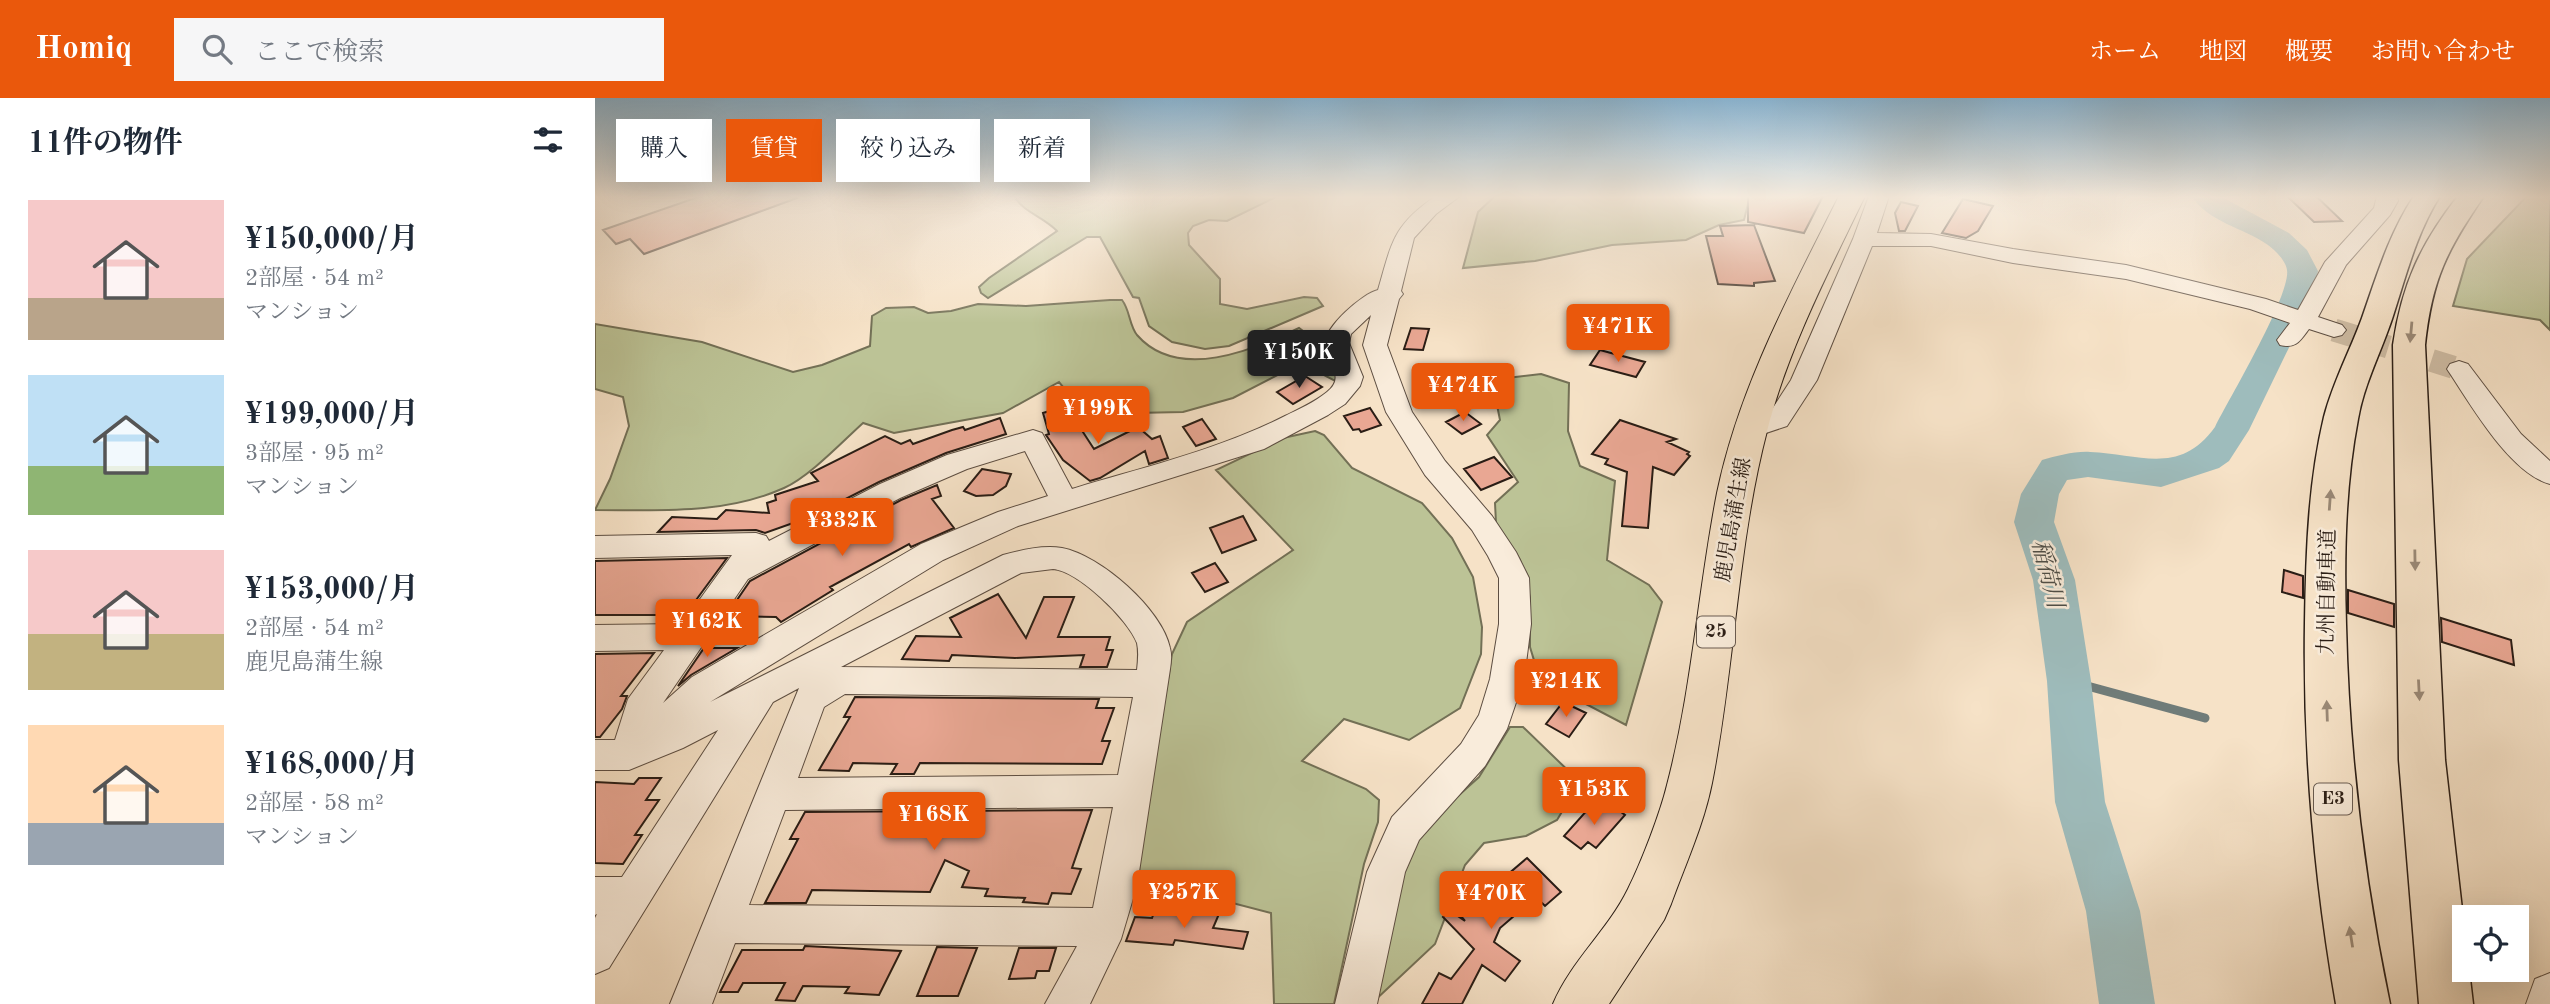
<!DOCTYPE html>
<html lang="ja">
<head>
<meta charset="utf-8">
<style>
  body { margin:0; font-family:"Old Standard TT","Noto Serif JP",serif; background:#f6f6f7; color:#1f2937; height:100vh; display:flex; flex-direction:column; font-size:26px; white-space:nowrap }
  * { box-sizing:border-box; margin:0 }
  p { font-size:23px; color:#747a83 }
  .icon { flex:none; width:38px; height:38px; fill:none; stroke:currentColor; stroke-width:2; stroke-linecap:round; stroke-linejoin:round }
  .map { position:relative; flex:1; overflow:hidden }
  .details { display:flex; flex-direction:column; background:#fff; width:595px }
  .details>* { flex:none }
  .top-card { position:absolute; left:21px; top:21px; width:665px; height:63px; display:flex; gap:14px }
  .tools { position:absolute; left:1857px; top:807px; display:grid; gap:14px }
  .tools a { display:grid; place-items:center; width:77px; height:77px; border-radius:0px; background:#fff; box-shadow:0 7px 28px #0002; font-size:35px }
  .price { position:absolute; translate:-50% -60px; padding:0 16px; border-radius:7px; background:#ea580c; color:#fff; font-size:23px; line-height:46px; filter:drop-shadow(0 2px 4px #0008) }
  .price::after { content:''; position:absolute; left:50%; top:42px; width:21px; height:16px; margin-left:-10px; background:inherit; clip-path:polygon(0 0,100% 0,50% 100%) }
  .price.selected { background:#222; color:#fff }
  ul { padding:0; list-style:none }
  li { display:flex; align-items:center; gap:21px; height:175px; padding:0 28px }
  li span { display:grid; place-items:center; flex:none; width:196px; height:140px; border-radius:0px; color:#555 }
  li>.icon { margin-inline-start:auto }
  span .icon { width:84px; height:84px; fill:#fffc; stroke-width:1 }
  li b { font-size:30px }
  h2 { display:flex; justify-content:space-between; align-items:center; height:84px; padding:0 28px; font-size:30px }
  .chip { padding:0 24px; border-radius:0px; background:#fff; box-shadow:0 7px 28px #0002; font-size:24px; line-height:63px }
  .chip.selected { background:#ea580c; color:#fff }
  header { display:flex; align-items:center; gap:42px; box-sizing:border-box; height:98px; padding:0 35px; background:#ea580c; color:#fff }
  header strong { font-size:33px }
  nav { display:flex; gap:38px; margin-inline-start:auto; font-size:24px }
  .search { width:490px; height:63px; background:#f6f6f7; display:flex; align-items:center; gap:18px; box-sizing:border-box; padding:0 24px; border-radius:0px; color:#747a83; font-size:26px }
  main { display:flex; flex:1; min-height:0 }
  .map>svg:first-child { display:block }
</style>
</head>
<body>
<header>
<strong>Homiq</strong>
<div class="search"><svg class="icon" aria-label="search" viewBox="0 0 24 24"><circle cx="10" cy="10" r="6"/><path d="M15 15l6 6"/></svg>ここで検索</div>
<nav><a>ホーム</a><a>地図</a><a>概要</a><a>お問い合わせ</a></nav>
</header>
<main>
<section class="details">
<h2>11件の物件<svg class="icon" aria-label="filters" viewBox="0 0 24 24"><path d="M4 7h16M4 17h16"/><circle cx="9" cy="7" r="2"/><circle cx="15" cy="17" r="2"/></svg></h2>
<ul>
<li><span style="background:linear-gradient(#f6c9c9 70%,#b9a48a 0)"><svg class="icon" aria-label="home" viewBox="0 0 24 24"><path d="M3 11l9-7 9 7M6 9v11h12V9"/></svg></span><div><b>¥150,000/月</b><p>2部屋 · 54 m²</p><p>マンション</p></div></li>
<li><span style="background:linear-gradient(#bfe0f5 65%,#8fb573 0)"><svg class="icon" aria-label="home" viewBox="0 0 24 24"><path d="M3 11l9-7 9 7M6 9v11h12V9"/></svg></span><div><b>¥199,000/月</b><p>3部屋 · 95 m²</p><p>マンション</p></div></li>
<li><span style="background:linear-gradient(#f6c9c9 60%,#c2b280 0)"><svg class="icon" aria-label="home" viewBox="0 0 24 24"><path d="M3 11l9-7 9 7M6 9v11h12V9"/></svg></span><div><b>¥153,000/月</b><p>2部屋 · 54 m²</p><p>鹿児島蒲生線</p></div></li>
<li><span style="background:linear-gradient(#ffd9b3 70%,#9aa5b1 0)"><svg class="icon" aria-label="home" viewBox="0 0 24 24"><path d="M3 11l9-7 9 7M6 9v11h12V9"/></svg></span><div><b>¥168,000/月</b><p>2部屋 · 58 m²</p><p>マンション</p></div></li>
</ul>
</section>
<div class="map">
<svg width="1955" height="906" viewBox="0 0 1955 906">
  <rect width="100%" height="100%" fill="#f6e2c7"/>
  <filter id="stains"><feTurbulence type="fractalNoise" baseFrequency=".00286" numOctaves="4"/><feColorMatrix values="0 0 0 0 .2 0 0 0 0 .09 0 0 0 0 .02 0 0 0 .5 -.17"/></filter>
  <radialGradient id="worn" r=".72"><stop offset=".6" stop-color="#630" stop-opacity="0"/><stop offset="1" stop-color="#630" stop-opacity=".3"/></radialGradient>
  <path fill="#bcc396" stroke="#737056" stroke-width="2" d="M 419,98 L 683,98 L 632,123 L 614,122 L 598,128 L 593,135 L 594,147 L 625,181 L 625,206 L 652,211 L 709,199 L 722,200 L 728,208 L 634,248 L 610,251 L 577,244 L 554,228 L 544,200 L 538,199 L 505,139 L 492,139 L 393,200 L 386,195 L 384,189 L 394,180 L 462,133 C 449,119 428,114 419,98 Z
    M 900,98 L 1155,98 L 1149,122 L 1124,127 L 1091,142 L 1017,147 L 940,163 L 868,170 L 883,114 Z
    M 1932,98 L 1955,98 L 1955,232 L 1945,222 L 1858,208 L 1872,161 Z
    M 515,202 L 527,202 C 535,212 534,227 542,237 C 583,284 659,252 704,230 L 738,256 L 744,285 L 706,265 L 638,300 L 588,314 L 490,316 L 464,284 L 408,315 L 299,335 L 268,325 C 247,344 214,379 189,390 C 129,417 64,412 0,412 L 15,381 L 34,328 L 28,299 L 0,291 L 0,226 L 107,244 L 198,274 L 227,267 L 275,248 L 277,218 L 291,210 L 319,209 L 333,215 L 356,213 L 383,206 L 431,208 Z
    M 946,276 L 974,285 L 973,333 L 985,368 L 1020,383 L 1012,462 L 1054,487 L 1067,504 L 1031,627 L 945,582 L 935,549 L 935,500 L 925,462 L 901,425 L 900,405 L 923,384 L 892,337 L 905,322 L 900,297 L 912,280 Z
    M 720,333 L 729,337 L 757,370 L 827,405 L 857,440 L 878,479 L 887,529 L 886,556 L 865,610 L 814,642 L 749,621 L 707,663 L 771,691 L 784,702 L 783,724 L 769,766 L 739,906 L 679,906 L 676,815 L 603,796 L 550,790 L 543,769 L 577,556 L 592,524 L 698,452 L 621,372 L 688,340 Z
    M 915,629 L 928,629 L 985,684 L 962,722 L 931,738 L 889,745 L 870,767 L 840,846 L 776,906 L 809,765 L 834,724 L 884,679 Z"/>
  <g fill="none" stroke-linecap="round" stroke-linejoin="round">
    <path stroke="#707c79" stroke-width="9" d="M 1474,583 L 1610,620"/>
    <path fill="#9ebcbc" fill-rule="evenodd" d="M 1596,98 L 1625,98 L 1694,135 L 1712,152 L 1723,173 L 1717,202 L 1654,332 L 1634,363 L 1624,370 L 1566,389 L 1493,379 L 1472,382 L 1464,396 L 1459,424 L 1480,482 L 1496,583 L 1510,704 L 1545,813 L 1560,906 L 1504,906 L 1491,813 L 1460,704 L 1452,583 L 1438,482 L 1419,424 L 1426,396 L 1447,362 C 1462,358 1480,353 1495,354 C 1545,356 1585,378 1620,329 C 1634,301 1696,197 1692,172 C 1691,163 1680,152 1673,147 C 1647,129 1615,125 1596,98 Z"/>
  </g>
  <path fill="#e9a793" stroke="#2a1d15" stroke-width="2" d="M 106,98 L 202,98 L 202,100 L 49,156 L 35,141 L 21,146 L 8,132 Z
    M 1153,98 L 1228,98 L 1209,135 L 1153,124 Z
    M 1692,98 L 1721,98 L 1747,123 L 1719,124 Z
    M 1368,101 L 1398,108 L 1383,133 L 1371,140 L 1347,135 Z
    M 1306,104 L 1323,108 L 1310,133 L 1304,133 L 1300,115 Z
    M 1159,127 L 1180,183 L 1159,185 L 1159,188 L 1123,186 L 1111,138 L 1128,138 L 1125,128 Z
    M 816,230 L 834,231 L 828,252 L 809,251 Z
    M 1005,252 L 1016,255 L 1050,264 L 1041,279 L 995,267 Z
    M 710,278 L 727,289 L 698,306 L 682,294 Z
    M 471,308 L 499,351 L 543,329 L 557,341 L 565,338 L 573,360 L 554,366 L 550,353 L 505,380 L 495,383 L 468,362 L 451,337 L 454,336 L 448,315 Z
    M 775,310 L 786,327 L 766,334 L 764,331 L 758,332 L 749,318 Z
    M 870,314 L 886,326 L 867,336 L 851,324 Z
    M 405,320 L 411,336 L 351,355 L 284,384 L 215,419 L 170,435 L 161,432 L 63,434 L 77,419 L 122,421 L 131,412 L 174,415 L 172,405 L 181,402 L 180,397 L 223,383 L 216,375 L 290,338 L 306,346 L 315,342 L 318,346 L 357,332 L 368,329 L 370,332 Z
    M 607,321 L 621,341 L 601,348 L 588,329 Z
    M 1025,322 L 1081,341 L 1072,344 L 1094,354 L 1092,356 L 1095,358 L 1079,377 L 1058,369 L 1053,430 L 1027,428 L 1032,374 L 1010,366 L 1013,361 L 997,356 Z
    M 899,359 L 917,379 L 886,392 L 869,371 Z
    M 387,371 L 416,376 L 411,388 L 398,397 L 381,398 L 369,393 Z
    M 342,387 L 346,398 L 337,401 L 359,430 L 316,449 L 314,446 L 235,489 L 238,492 L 186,524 L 181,519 L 131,518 L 155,483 L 306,402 Z
    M 648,418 L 661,442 L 627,455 L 615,430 Z
    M 132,460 L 90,517 L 0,517 L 0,463 Z
    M 620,465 L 633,484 L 610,494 L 597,475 Z
    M 1689,472 L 1708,478 L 1708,500 L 1687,494 Z
    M 1753,492 L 1799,506 L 1799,529 L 1753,515 Z
    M 403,496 L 431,540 L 449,499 L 479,499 L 463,539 L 515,539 L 511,552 L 518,552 L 512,569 L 485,569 L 489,557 L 420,560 L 357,557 L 354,563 L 307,561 L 321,538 L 366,539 L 355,520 Z
    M 1846,520 L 1916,542 L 1919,567 L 1847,544 Z
    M 109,550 L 142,550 L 96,577 L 83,588 Z
    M 59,555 L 26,598 L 32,598 L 27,611 L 5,639 L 0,639 L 0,556 Z
    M 260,599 L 504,601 L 501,610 L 519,610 L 507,643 L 515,643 L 507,666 L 325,665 L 319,676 L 296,676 L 302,666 L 258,665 L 254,673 L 224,672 L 255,619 L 249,619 Z
    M 968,604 L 991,615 L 974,639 L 951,626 Z
    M 44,680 L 66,680 L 51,702 L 64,702 L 40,737 L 47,737 L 28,766 L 0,765 L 0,684 L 39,686 Z
    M 1014,705 L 1030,717 L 1001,750 L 993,744 L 986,751 L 969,738 L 994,710 L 1003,717 Z
    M 497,712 L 477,770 L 486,771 L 476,796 L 457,795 L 453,806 L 428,804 L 430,800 L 390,798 L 393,791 L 367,789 L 374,773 L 350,762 L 335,794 L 217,792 L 211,805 L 170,805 L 203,741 L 195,741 L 210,714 Z
    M 932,760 L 966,794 L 950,808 L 941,799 L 905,830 L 899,844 L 925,863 L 910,883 L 887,867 L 867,906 L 827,906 L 844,875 L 856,881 L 879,851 L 848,819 L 854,812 L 870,823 L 865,817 Z
    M 560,812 L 624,816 L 618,830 L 653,834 L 648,851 L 580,842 L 578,847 L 531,843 L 540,819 L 557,820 Z
    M 210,848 L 306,853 L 284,897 L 250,895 L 254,889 L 208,888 L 200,903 L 181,902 L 190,885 L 148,885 L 143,894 L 125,894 L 147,852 L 208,852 Z
    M 342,849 L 382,850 L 363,898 L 322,898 Z
    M 424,850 L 461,850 L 454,873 L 442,873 L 440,880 L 414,881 Z"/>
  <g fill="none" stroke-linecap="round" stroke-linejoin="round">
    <path stroke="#cdbba3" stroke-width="23" stroke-dasharray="23 11" stroke-linecap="butt" d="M 1739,232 L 1864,271"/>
    <defs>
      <path id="minor" d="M 841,98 L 865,98 L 841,116 L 819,140 L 806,193 L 808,196 L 804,201 L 792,247 L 817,314 L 850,363 L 897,418 L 921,454 L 934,480 L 936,526 L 929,581 L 912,631 L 890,668 L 824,742 L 810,774 L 782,906 L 740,906 L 772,774 L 797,719 L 866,646 L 884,617 L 895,581 L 904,526 L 904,480 L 893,458 L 877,432 L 830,377 L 791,314 L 768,247 L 776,217 L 756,236 L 754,245 L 768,279 L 765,288 L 750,306 L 733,317 L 669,351 L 423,428 L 348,462 L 115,604 L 408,457 C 427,452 448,447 467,450 C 505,457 567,511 575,550 C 577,557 576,564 575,571 L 542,787 L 526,841 L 495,906 L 450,906 L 482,848 L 140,845 L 117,906 L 75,906 L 204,590 L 178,604 L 14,870 L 0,876 L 0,820 L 2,816 L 0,817 L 0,779 L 27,779 L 123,632 L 88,650 L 34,672 L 0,672 L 0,642 L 20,642 L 33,601 L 69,552 L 0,553 L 0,527 L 87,526 L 137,457 L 0,460 L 0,438 L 161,435 L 171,438 L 174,443 L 285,386 L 352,357 L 438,332 L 447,335 L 477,391 C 549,369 623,352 690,318 C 704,311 720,304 732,294 C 751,279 733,266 730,247 C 728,230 768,195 783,192 C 797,144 798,127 841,98 ZM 430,353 L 453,398 L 403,414 L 326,446 L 97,579 L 68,605 L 153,481 L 305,400 L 372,371 ZM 458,471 C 483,473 533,521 542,545 C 544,554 543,563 542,572 L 246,569 L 426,475 ZM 250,596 L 538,599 L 523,677 L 203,680 L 229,609 ZM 518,709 L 498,810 L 154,807 L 190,712 Z
        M 1274,98 L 1294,98 L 1282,135 L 1336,136 L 1418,151 L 1531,167 L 1671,201 L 1703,212 L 1730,164 L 1779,110 L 1782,98 L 1802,98 L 1803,103 L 1795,117 L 1751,167 L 1723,219 L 1747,227 L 1751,232 L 1747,237 L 1739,239 L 1714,231 C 1705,243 1701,251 1685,247 L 1682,242 L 1695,225 L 1655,211 L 1531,181 L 1418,165 L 1336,148 L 1277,148 L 1222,282 L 1192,328 L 1156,340 L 1147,337 L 1143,331 L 1147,325 L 1174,316 L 1196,282 L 1258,141 Z
        M 1864,263 L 1873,266 L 1926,336 L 1955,363 L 1955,386 C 1914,375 1875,305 1852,271 L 1855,266 Z
        M 1955,875 L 1955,906 L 1931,906 L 1940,881 Z"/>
      <path id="major" d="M 1244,98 L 1270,98 C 1233,175 1193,251 1172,333 C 1142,448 1140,569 1117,685 C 1109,726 1090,767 1076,806 L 1069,822 L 1014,906 L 958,906 C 976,863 1013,832 1033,791 C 1046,765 1065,716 1072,687 C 1097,592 1103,492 1122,395 C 1144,289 1196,194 1244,98 Z"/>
      <path id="highway" d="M 1819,98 L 1845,98 C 1821,136 1811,178 1797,221 C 1786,254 1769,286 1763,321 C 1750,389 1749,459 1751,527 C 1754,655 1769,781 1795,906 L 1741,906 C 1719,780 1708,653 1710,525 C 1711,457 1713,386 1729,319 C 1738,284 1755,253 1767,220 C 1782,177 1794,136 1819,98 Z
        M 1863,98 L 1889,98 C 1852,152 1837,181 1830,247 L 1850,662 L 1869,829 L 1869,872 L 1874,872 L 1878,906 L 1824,906 L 1804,662 L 1798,247 C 1807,186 1825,147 1863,98 Z"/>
    </defs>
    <use href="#minor" stroke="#5d4e42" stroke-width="2"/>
    <use href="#major" stroke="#2a1d15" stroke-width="2"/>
    <use href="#highway" stroke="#2a1d15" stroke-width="3"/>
    <use href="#minor" fill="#f9ecdb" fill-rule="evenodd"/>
    <use href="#major" fill="#f6e2c7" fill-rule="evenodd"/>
    <use href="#highway" fill="#f6e2c7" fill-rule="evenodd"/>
  </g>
  <defs><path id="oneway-solid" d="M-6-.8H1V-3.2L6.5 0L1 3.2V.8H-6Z" transform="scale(1.75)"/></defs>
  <g fill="#9a8977">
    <use href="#oneway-solid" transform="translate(1816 234) rotate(95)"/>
    <use href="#oneway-solid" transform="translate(1735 402) rotate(-86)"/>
    <use href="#oneway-solid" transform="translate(1820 462) rotate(89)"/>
    <use href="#oneway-solid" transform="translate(1824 592) rotate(87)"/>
    <use href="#oneway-solid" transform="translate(1732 613) rotate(-92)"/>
    <use href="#oneway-solid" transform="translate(1756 839) rotate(-99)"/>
  </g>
  <linearGradient id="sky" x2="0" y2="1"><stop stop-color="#8ab7d6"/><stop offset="0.44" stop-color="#fbf2e6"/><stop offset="1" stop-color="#fbf2e6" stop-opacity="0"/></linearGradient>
  <rect width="1955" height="225" fill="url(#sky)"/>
  <g text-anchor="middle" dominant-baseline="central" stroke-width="5" stroke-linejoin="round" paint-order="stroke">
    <g fill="#f9ecdb" stroke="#685b50" stroke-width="2">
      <rect x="1102" y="518.5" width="38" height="31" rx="5"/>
      <rect x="1719" y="685.5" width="38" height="31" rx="5"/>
    </g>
    <g font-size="19" font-weight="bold" fill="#2a1d15">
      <text x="1121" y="534">25</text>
      <text x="1738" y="701">E3</text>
    </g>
    <g font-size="21" fill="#2a1d15" stroke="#f9ecdb">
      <text transform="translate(1139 422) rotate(-80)">鹿児島蒲生線</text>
      <text transform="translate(1733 494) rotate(-89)">九州自動車道</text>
    </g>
    <g font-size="23" font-style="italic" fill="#4d4d47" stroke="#f9ecdb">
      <text transform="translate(1452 476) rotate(76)">稲荷川</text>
    </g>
  </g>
  <rect width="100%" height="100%" filter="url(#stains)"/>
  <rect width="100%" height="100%" fill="url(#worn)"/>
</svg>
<div class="tools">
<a><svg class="icon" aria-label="locate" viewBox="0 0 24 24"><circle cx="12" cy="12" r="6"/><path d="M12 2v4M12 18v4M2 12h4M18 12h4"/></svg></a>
</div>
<b class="price" style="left:1023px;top:266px">¥471K</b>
<b class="price selected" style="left:704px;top:292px">¥150K</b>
<b class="price" style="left:868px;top:325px">¥474K</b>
<b class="price" style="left:503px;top:348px">¥199K</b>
<b class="price" style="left:247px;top:460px">¥332K</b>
<b class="price" style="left:112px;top:561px">¥162K</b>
<b class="price" style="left:971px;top:621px">¥214K</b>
<b class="price" style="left:999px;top:729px">¥153K</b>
<b class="price" style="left:339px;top:754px">¥168K</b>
<b class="price" style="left:589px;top:832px">¥257K</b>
<b class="price" style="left:896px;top:833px">¥470K</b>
<div class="top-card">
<a class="chip">購入</a>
<a class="chip selected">賃貸</a>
<a class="chip">絞り込み</a>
<a class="chip">新着</a>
</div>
</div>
</main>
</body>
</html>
